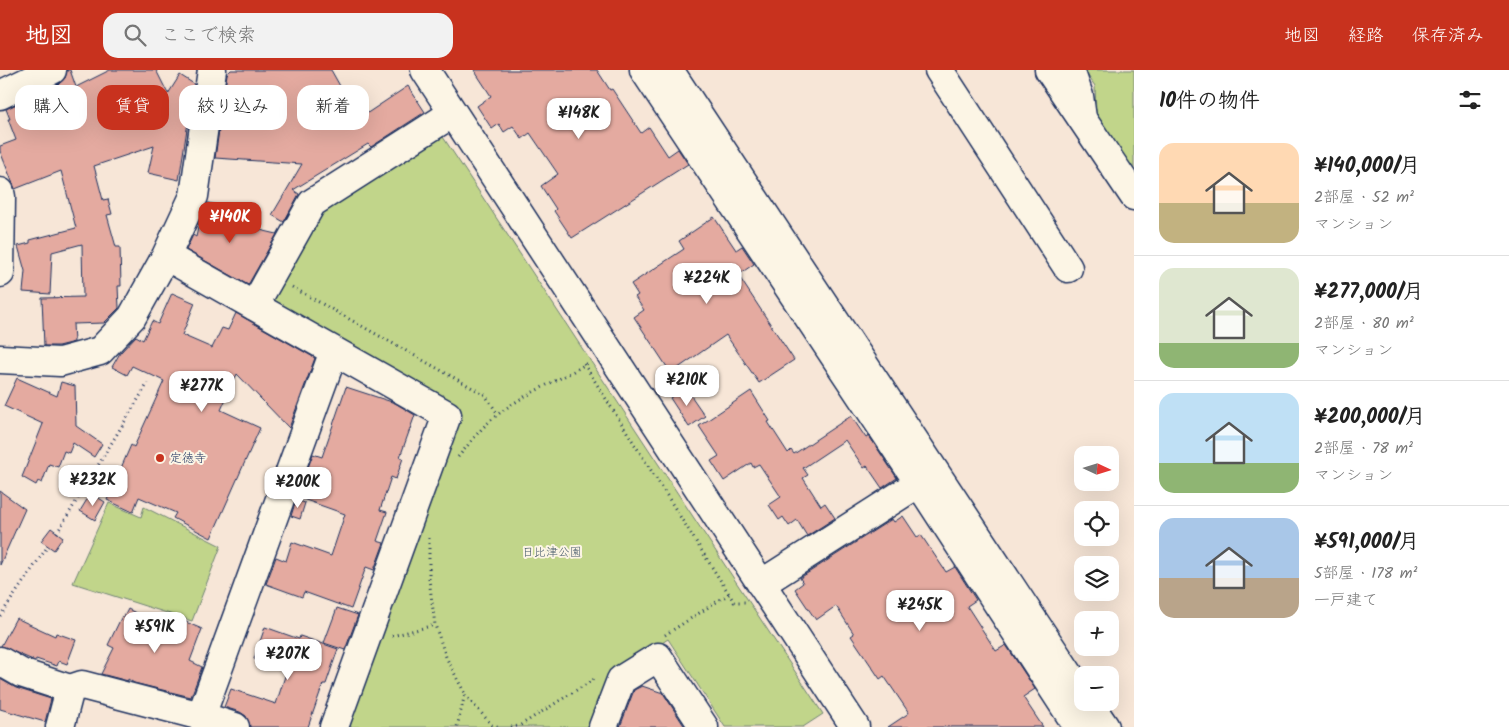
<!DOCTYPE html>
<html lang="ja">
<head>
<meta charset="utf-8">
<style>
  body { margin:0; font-family:Kalam,"Klee One",sans-serif; background:#f2f2f2; color:#222; height:100vh; display:flex; flex-direction:column; font-size:19px; white-space:nowrap }
  * { box-sizing:border-box; margin:0 }
  p { font-size:16px; color:#767676 }
  .icon { flex:none; width:28px; height:28px; fill:none; stroke:currentColor; stroke-width:2; stroke-linecap:round; stroke-linejoin:round }
  .map { position:relative; flex:1; overflow:hidden }
  .sheet { display:flex; flex-direction:column; background:#fff; width:375px }
  .sheet>* { flex:none }
  .top-card { position:absolute; left:15px; top:15px; width:475px; height:45px; display:flex; gap:10px }
  .needle { width:32px; rotate:94deg }
  .buttons { position:absolute; left:1074px; top:376px; display:grid; gap:10px }
  .buttons a { display:grid; place-items:center; width:45px; height:45px; border-radius:10px; background:#fff; box-shadow:0 5px 20px #0002; font-size:25px }
  .price { position:absolute; translate:-50% -42px; padding:0 11px; border-radius:10px; background:#fff; color:#222; font-size:16px; line-height:32px; filter:drop-shadow(0 1px 2px #0008) }
  .price::after { content:''; position:absolute; left:50%; top:30px; width:15px; height:11px; margin-left:-8px; background:inherit; clip-path:polygon(0 0,100% 0,50% 100%) }
  .price.selected { background:#c8321e; color:#fff }
  ul { padding:0; list-style:none }
  li { display:flex; align-items:center; gap:15px; height:125px; padding:0 25px }
  li+li { border-top:1px solid #e0e0e0 }
  li span { display:grid; place-items:center; flex:none; width:140px; height:100px; border-radius:15px; color:#555 }
  li>.icon { margin-inline-start:auto }
  span .icon { width:60px; height:60px; fill:#fffc; stroke-width:1 }
  li b { font-size:21px }
  h2 { display:flex; justify-content:space-between; align-items:center; height:60px; padding:0 25px; font-size:21px }
  .pill { padding:0 18px; border-radius:15px; background:#fff; box-shadow:0 5px 20px #0002; font-size:18px; line-height:45px }
  .pill.selected { background:#c8321e; color:#fff }
  header { display:flex; align-items:center; gap:30px; box-sizing:border-box; height:70px; padding:0 25px; background:#c8321e; color:#fff }
  header strong { font-size:24px }
  nav { display:flex; gap:28px; margin-inline-start:auto; font-size:18px }
  .search { width:350px; height:45px; background:#f2f2f2; display:flex; align-items:center; gap:12px; box-sizing:border-box; padding:0 18px; border-radius:15px; color:#767676; font-size:19px }
  main { display:flex; flex:1; min-height:0 }
  .map>svg:first-child { display:block }
</style>
</head>
<body>
<header>
<strong>地図</strong>
<div class="search"><svg class="icon" aria-label="search" viewBox="0 0 24 24"><circle cx="10" cy="10" r="6"/><path d="M15 15l6 6"/></svg>ここで検索</div>
<nav><a>地図</a><a>経路</a><a>保存済み</a></nav>
</header>
<main>
<div class="map">
<svg width="1134" height="657" viewBox="0 0 1134 657">
  <rect width="100%" height="100%" fill="#f7e6d7"/>
  <filter id="ink" filterUnits="userSpaceOnUse"><feTurbulence type="fractalNoise" baseFrequency=".02" numOctaves="2"/><feDisplacementMap in="SourceGraphic" scale="10" xChannelSelector="R" yChannelSelector="G"/><feConvolveMatrix kernelMatrix="1 2 1 2 8 2 1 2 1" color-interpolation-filters="sRGB"/></filter>
  <g filter="url(#ink)">
    <path fill="#c1d58a" stroke="#6e8274" d="M 1084,0 L 1134,0 L 1134,101 L 1096,43 L 1095,16 Z
      M 436,65 L 443,67 L 823,644 L 803,657 L 725,657 L 668,569 L 614,605 L 595,657 L 344,657 L 457,341 L 265,232 L 318,139 Z
      M 109,433 L 141,447 L 144,437 L 221,476 L 192,551 L 73,513 Z"/>
    <path fill="#e4aaa0" stroke="#1b2f5e" d="M 67,0 L 70,0 L 76,17 L 110,0 L 156,0 L 168,24 L 180,5 L 194,14 L 179,110 L 148,103 L 154,76 L 94,96 L 103,130 L 108,129 L 112,144 L 107,145 L 116,177 L 120,177 L 121,216 L 118,216 L 119,238 L 104,253 L 73,254 L 74,272 L 58,276 L 44,276 L 42,228 L 83,227 L 82,174 L 52,182 L 50,224 L 23,222 L 25,201 L 18,176 L 30,173 L 30,170 L 76,158 L 61,101 L 15,119 L 0,81 L 0,76 L 16,70 L 8,49 L 10,49 L 6,39 L 59,14 L 65,8 Z
      M 231,0 L 331,0 L 340,16 L 324,26 L 345,58 L 408,16 L 425,42 L 371,77 L 368,74 L 293,120 L 299,124 L 284,152 L 272,145 L 302,94 L 215,88 L 227,4 Z
      M 474,0 L 597,0 L 610,20 L 612,19 L 641,63 L 649,57 L 668,86 L 678,79 L 688,94 L 572,168 L 554,141 L 556,139 L 541,116 L 558,104 L 530,63 L 522,69 L 513,56 L 504,62 L 499,54 L 492,59 L 477,36 L 491,26 Z
      M 208,133 L 233,138 L 230,153 L 277,164 L 248,215 L 186,180 L 193,165 L 196,167 L 199,153 Z
      M 714,147 L 736,180 L 742,176 L 754,194 L 738,205 L 794,290 L 759,313 L 726,265 L 671,303 L 634,247 L 644,240 L 635,227 L 638,225 L 631,214 L 684,179 L 679,171 Z
      M 172,223 L 195,233 L 182,265 L 212,278 L 222,258 L 228,260 L 236,243 L 315,288 L 289,358 L 237,304 L 221,340 L 260,358 L 211,468 L 173,448 L 176,443 L 139,427 L 133,442 L 107,430 L 131,375 L 134,377 L 164,311 L 132,296 L 127,305 L 112,297 L 120,283 L 136,266 L 143,270 L 152,251 L 158,254 Z
      M 17,308 L 57,326 L 61,312 L 75,316 L 76,356 L 102,374 L 94,387 L 73,373 L 69,383 L 64,381 L 58,397 L 49,394 L 42,413 L 38,411 L 36,415 L 22,407 L 43,354 L 4,336 Z
      M 346,317 L 395,333 L 415,345 L 400,387 L 403,388 L 396,409 L 391,407 L 380,440 L 387,442 L 377,471 L 384,473 L 374,500 L 366,497 L 351,539 L 304,522 L 302,527 L 266,514 L 276,487 L 286,491 L 292,472 L 331,486 L 345,444 L 297,427 L 313,384 L 322,387 Z
      M 685,317 L 705,346 L 689,357 L 670,328 Z
      M 751,321 L 770,351 L 768,352 L 788,383 L 791,380 L 794,384 L 851,346 L 866,368 L 869,366 L 897,408 L 882,418 L 867,396 L 864,398 L 845,370 L 803,398 L 808,405 L 803,408 L 821,436 L 825,433 L 835,448 L 807,466 L 797,450 L 789,456 L 783,447 L 779,450 L 769,435 L 781,427 L 759,394 L 753,397 L 751,393 L 724,411 L 711,391 L 719,386 L 699,356 Z
      M 0,421 L 25,439 L 0,495 Z
      M 91,423 L 105,432 L 95,450 L 80,441 Z
      M 296,430 L 305,433 L 300,449 L 291,446 Z
      M 903,446 L 917,467 L 921,465 L 946,502 L 955,497 L 976,530 L 967,536 L 996,581 L 1006,575 L 1035,619 L 1023,627 L 1043,657 L 888,657 L 909,643 L 884,606 L 880,609 L 851,566 L 854,564 L 836,536 L 816,550 L 807,537 L 795,519 L 803,513 L 800,508 L 892,449 L 894,452 Z
      M 51,458 L 63,467 L 54,480 L 41,471 Z
      M 337,538 L 358,545 L 345,580 L 324,573 Z
      M 128,539 L 171,561 L 176,548 L 202,559 L 190,591 L 202,597 L 191,627 L 134,613 L 128,609 L 128,611 L 101,604 L 114,578 L 108,575 L 122,546 L 124,547 Z
      M 16,548 L 55,566 L 56,563 L 76,570 L 67,594 L 59,591 L 57,596 L 36,589 L 35,591 L 1,576 Z
      M 265,557 L 299,569 L 300,566 L 338,579 L 326,614 L 323,614 L 308,657 L 250,657 L 246,646 L 240,642 L 224,637 L 231,619 L 276,634 L 287,600 L 254,589 Z
      M 0,609 L 16,618 L 51,629 L 45,652 L 0,639 Z
      M 642,616 L 663,623 L 685,657 L 620,657 L 634,620 Z"/>
    <g fill="none" stroke-linecap="round" stroke-linejoin="round">
      <defs>
        <path id="minor" d="M 425,0 L 855,657
          M 644,0 L 919,413 L 1078,657
          M 669,0 L 1082,624
          M 939,0 L 1068,198
          M 1070,0 L 1079,26 L 1082,48
          M 0,25 L 52,0
          M 0,122 L 1,127 L 0,203
          M 166,186 L 447,345 L 334,657
          M 254,236 L 312,133 L 453,43
          M 0,289 L 60,292 L 100,281 L 132,247 L 166,186 L 194,126 L 212,0
          M 761,514 L 919,413
          M 0,591 L 21,603 L 70,619 L 82,615 L 201,646 L 235,657
          M 1088,632 L 1105,657
          M 201,646 L 334,281
          M 60,657 L 70,619
          M 603,657 L 621,610 L 658,587 L 704,657"/>
        <path id="major" d="M 1049,0 L 1134,126"/>
      </defs>
      <use href="#minor" stroke="#1b2f5e" stroke-width="31"/>
      <use href="#major" stroke="#1b2f5e" stroke-width="31"/>
      <path stroke="#1b2f5e" stroke-width="3" stroke-dasharray="1 4" stroke-linecap="butt" d="M 292,217 L 485,325 L 498,344
        M 584,294 L 729,524
        M 458,387 C 468,376 477,362 489,352 C 518,325 556,313 589,292
        M 57,463 L 148,313
        M 429,468 L 429,509 L 435,555 L 446,587 L 465,624 L 457,657
        M 0,546 L 48,476
        M 665,565 L 729,524 L 734,532 L 745,532
        M 392,566 L 435,555
        M 465,625 L 492,655 L 501,657
        M 511,657 L 519,656 L 596,608"/>
      <use href="#minor" stroke="#fcf5e5" stroke-width="28"/>
      <use href="#major" stroke="#fcf5e5" stroke-width="28"/>
    </g>
  </g>
  <circle fill="#c8321e" stroke="#fcf5e5" stroke-width="2" cx="160" cy="388" r="5"/>
  <g text-anchor="middle" dominant-baseline="central" stroke-width="4" stroke-linejoin="round" paint-order="stroke">
    <g font-size="12" fill="#1b2f5e" stroke="#fcf5e5" text-anchor="start">
      <text x="170" y="388">定徳寺</text>
    </g>
    <g font-size="12" fill="#445869" stroke="#fcf5e5">
      <text x="552" y="482">日比津公園</text>
    </g>
  </g>
</svg>
<div class="buttons">
<a><svg class="needle" viewBox="-14 -14 28 28"><path d="M0-13l5 13h-10z" fill="#e53935"/><path d="M0 13l5-13h-10z" fill="#767676"/></svg></a>
<a><svg class="icon" aria-label="locate" viewBox="0 0 24 24"><circle cx="12" cy="12" r="6"/><path d="M12 2v4M12 18v4M2 12h4M18 12h4"/></svg></a>
<a><svg class="icon" aria-label="layers" viewBox="0 0 24 24"><path d="M12 4l9 5-9 5-9-5zM3 14l9 5 9-5"/></svg></a>
<a>+</a>
<a>−</a>
</div>
<b class="price" style="left:579px;top:70px">¥148K</b>
<b class="price selected" style="left:230px;top:174px">¥140K</b>
<b class="price" style="left:707px;top:235px">¥224K</b>
<b class="price" style="left:687px;top:337px">¥210K</b>
<b class="price" style="left:202px;top:343px">¥277K</b>
<b class="price" style="left:93px;top:437px">¥232K</b>
<b class="price" style="left:298px;top:439px">¥200K</b>
<b class="price" style="left:920px;top:562px">¥245K</b>
<b class="price" style="left:155px;top:584px">¥591K</b>
<b class="price" style="left:288px;top:611px">¥207K</b>
<div class="top-card">
<a class="pill">購入</a>
<a class="pill selected">賃貸</a>
<a class="pill">絞り込み</a>
<a class="pill">新着</a>
</div>
</div>
<section class="sheet">
<h2>10件の物件<svg class="icon" aria-label="filters" viewBox="0 0 24 24"><path d="M4 7h16M4 17h16"/><circle cx="9" cy="7" r="2"/><circle cx="15" cy="17" r="2"/></svg></h2>
<ul>
<li><span style="background:linear-gradient(#ffd9b3 60%,#c2b280 0)"><svg class="icon" aria-label="home" viewBox="0 0 24 24"><path d="M3 11l9-7 9 7M6 9v11h12V9"/></svg></span><div><b>¥140,000/月</b><p>2部屋 · 52 m²</p><p>マンション</p></div></li>
<li><span style="background:linear-gradient(#dfe7d0 75%,#8fb573 0)"><svg class="icon" aria-label="home" viewBox="0 0 24 24"><path d="M3 11l9-7 9 7M6 9v11h12V9"/></svg></span><div><b>¥277,000/月</b><p>2部屋 · 80 m²</p><p>マンション</p></div></li>
<li><span style="background:linear-gradient(#bfe0f5 70%,#8fb573 0)"><svg class="icon" aria-label="home" viewBox="0 0 24 24"><path d="M3 11l9-7 9 7M6 9v11h12V9"/></svg></span><div><b>¥200,000/月</b><p>2部屋 · 78 m²</p><p>マンション</p></div></li>
<li><span style="background:linear-gradient(#a9c7e8 60%,#b9a48a 0)"><svg class="icon" aria-label="home" viewBox="0 0 24 24"><path d="M3 11l9-7 9 7M6 9v11h12V9"/></svg></span><div><b>¥591,000/月</b><p>5部屋 · 178 m²</p><p>一戸建て</p></div></li>
</ul>
</section>
</main>
</body>
</html>
